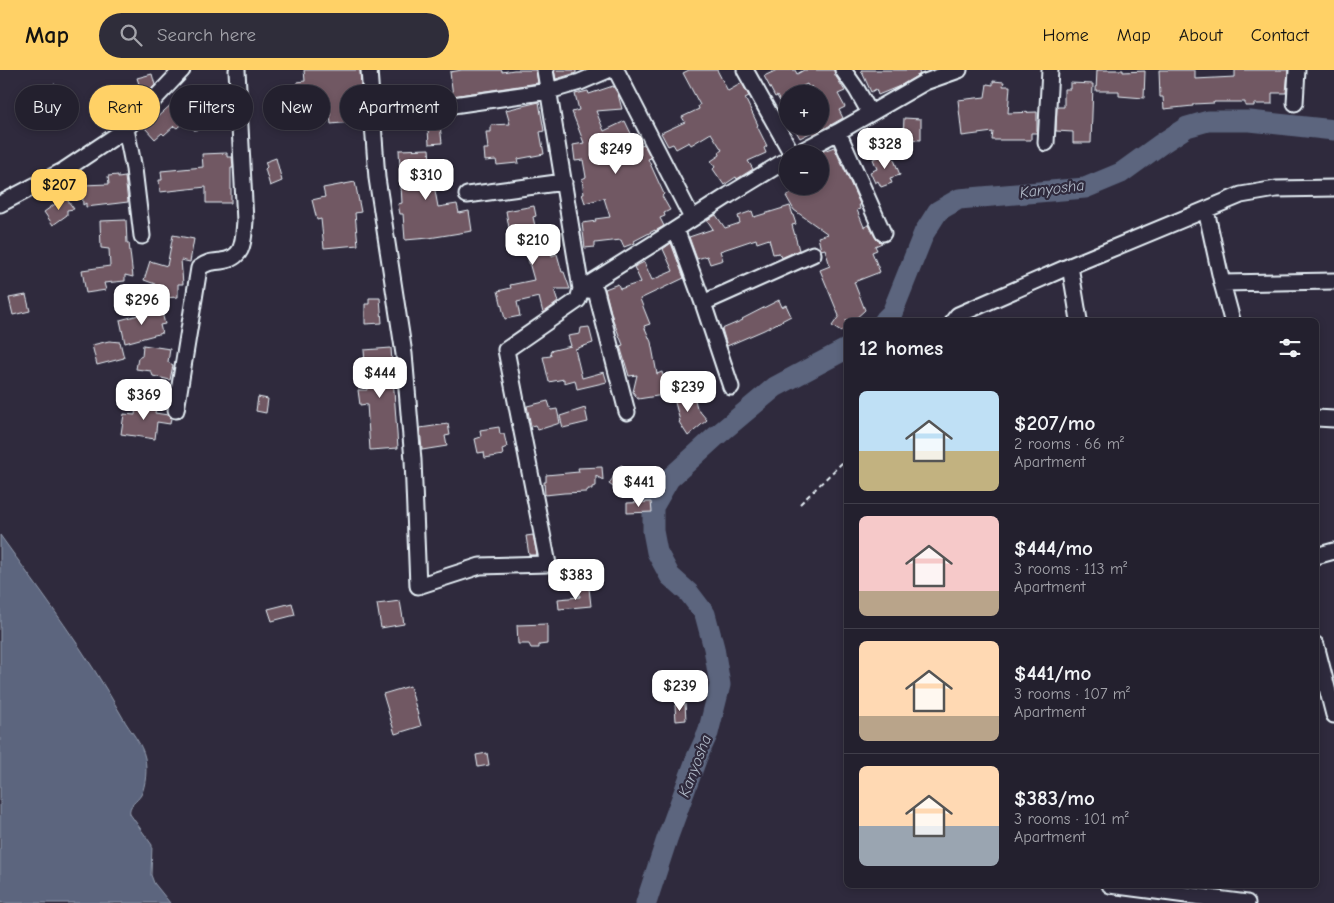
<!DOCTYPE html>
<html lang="en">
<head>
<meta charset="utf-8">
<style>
  body { margin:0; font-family:"Comic Neue",sans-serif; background:#2f2d3a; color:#f1f3f6; height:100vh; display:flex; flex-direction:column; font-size:19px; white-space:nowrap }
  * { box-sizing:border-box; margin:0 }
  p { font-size:16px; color:#a3a3aa }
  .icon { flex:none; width:28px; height:28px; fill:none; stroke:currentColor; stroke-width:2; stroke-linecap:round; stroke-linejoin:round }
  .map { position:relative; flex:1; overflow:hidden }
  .details { position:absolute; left:844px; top:248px; width:475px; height:570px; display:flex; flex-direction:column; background:#23202e; border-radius:8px; box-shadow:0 2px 8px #0003,0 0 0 1px #403e4a }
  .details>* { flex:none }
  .hud { position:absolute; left:15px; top:15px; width:475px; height:45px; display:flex; gap:10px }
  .tools { position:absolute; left:779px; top:15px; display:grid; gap:10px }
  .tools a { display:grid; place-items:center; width:50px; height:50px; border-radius:50%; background:#23202e; box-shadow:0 2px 8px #0003,0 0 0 1px #403e4a; font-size:25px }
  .price { position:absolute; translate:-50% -42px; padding:0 11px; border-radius:10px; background:#fff; color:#222; font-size:16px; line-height:32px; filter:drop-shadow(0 1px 2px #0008) }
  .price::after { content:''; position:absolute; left:50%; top:30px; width:15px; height:11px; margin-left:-8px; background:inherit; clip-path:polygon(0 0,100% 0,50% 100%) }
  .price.current { background:#ffd166; color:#111 }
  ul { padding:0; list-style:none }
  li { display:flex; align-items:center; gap:15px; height:125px; padding:0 15px }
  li+li { border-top:1px solid #403e4a }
  li span { display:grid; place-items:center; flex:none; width:140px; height:100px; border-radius:8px; color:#555 }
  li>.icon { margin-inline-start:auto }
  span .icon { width:60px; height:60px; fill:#fffc; stroke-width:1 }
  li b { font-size:21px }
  h2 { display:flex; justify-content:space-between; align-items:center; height:60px; padding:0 15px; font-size:21px }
  .tag { padding:0 18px; border-radius:22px; background:#23202e; box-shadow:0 2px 8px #0003,0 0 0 1px #403e4a; font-size:18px; line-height:45px }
  .tag.current { background:#ffd166; color:#111 }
  header { display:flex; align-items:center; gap:30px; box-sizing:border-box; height:70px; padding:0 25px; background:#ffd166; color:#111 }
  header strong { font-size:24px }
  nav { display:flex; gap:28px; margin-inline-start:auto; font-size:18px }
  .search { width:350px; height:45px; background:#2f2d3a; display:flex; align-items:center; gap:12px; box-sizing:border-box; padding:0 18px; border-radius:28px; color:#a3a3aa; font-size:19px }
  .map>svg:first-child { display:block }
</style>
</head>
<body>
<header>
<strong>Map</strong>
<div class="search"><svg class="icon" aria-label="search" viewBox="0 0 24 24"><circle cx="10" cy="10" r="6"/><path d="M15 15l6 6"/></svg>Search here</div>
<nav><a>Home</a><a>Map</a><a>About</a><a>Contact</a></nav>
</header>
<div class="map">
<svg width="1334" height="833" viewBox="0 0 1334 833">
  <rect width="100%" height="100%" fill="#2f2a3d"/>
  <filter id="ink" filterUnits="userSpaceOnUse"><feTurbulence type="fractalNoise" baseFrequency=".02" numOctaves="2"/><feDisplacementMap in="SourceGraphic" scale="10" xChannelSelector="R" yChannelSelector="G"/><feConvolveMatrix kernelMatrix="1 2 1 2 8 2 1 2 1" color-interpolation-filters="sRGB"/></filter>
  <g filter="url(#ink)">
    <path fill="#5b657e" stroke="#939daf" d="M 0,465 C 43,525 87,583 123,648 C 130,661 142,673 145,688 C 147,699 146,715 141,725 C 137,732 128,735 130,744 L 152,775 L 151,805 L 154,813 L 170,833 L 0,833 Z"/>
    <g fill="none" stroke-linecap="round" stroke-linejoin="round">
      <path stroke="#5b657e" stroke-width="21" d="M 885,250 L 892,243 L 924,163 L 938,141 L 959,129 L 1085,118 L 1121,103 L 1161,74 L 1187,57 L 1208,51 L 1250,51 L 1334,60
        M 646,833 L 667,769 L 697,687 L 708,663 L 720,615 L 714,578 L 705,544 L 689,523 L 670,506 L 657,482 L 653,461 L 653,437 L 669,409 L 714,368 L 775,317 L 846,279"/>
    </g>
    <path fill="#715964" stroke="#e8f1f8" d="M 304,0 L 360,0 L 361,17 L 355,18 L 359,36 L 362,36 L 363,51 L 331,54 L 329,34 L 312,37 L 310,30 L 302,32 L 297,12 L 305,11 Z
      M 462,0 L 502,0 L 502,2 L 514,0 L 536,0 L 538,13 L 453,26 L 450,2 Z
      M 554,0 L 576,0 L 576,3 L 556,9 Z
      M 689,0 L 717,0 L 728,21 L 742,13 L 749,26 L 745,28 L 758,55 L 757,56 L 767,76 L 764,78 L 766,83 L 748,91 L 753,99 L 737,109 L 736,107 L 724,115 L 713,99 L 715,97 L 711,91 L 720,85 L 719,82 L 722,80 L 711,63 L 691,75 L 689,72 L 676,79 L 673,74 L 668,76 L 661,63 L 685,52 L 682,47 L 699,39 L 698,36 L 700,35 L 683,3 Z
      M 777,0 L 795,0 L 797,4 L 804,0 L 834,0 L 835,5 L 845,21 L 838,24 L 845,37 L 839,40 L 843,48 L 813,65 L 812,62 L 800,68 L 793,56 L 820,56 L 820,24 L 815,24 L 811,16 L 809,18 L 807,14 L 788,24 L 788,46 L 777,26 L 775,27 L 764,6 Z
      M 861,0 L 918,0 L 920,4 L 900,16 L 878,25 L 876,19 L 871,22 Z
      M 1097,0 L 1123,0 L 1123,2 L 1145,1 L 1144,28 L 1119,26 L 1119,21 L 1096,21 Z
      M 1159,0 L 1195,0 L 1195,9 L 1235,7 L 1235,0 L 1288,0 L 1286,23 L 1272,23 L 1272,34 L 1254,34 L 1254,36 L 1245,36 L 1245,32 L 1214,32 L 1214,33 L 1193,34 L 1193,36 L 1164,39 L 1163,27 L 1160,27 Z
      M 152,4 L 155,15 L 150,20 L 142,23 L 137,8 Z
      M 993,11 L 1004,12 L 1003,16 L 1010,16 L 1008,43 L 1037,42 L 1037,63 L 1031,63 L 1031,70 L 992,70 L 993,62 L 962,66 L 958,30 L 985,27 L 987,14 L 993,15 Z
      M 1070,13 L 1093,14 L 1091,73 L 1073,73 L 1073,62 L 1056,61 L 1057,37 L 1064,37 L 1064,19 L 1070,19 Z
      M 55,14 L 60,30 L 40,36 L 37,25 L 44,23 L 42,18 Z
      M 613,16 L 618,24 L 622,39 L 596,41 L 604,61 L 625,51 L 637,76 L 644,74 L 651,88 L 648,89 L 664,124 L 662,126 L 670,140 L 664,143 L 665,146 L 660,148 L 664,156 L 655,161 L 655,160 L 634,171 L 635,173 L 624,177 L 621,170 L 595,173 L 595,177 L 585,178 L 582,153 L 596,151 L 595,149 L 610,147 L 604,128 L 585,133 L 582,124 L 584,124 L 582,109 L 586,107 L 583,90 L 575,91 L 573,75 L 584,73 L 572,42 L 579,40 L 575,24 L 588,21 L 589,24 Z
      M 174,32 L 188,48 L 177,58 L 174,56 L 164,65 L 162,63 L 155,69 L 145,58 Z
      M 539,32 L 544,61 L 540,62 L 544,84 L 518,89 L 519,93 L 517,93 L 497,95 L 496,90 L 485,91 L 484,79 L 488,79 L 486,62 L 491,62 L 491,55 L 510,54 L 506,40 Z
      M 202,34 L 204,59 L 194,60 L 192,35 Z
      M 904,48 L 921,49 L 921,70 L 903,69 Z
      M 440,55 L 442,73 L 429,74 L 428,59 L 431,59 L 431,56 Z
      M 834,77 L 860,134 L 859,134 L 860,139 L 857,140 L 864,157 L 869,155 L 875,167 L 877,170 L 882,173 L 875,176 L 877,180 L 872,182 L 880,202 L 854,212 L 865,240 L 854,250 L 846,250 L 846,257 L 841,262 L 832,256 L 839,246 L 820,200 L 830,196 L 825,179 L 821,180 L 818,167 L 828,164 L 794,140 L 786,126 L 792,123 L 791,122 L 792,121 L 789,116 L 820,116 L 820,94 L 824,89 L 821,82 Z
      M 429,79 L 432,116 L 434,115 L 438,137 L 457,134 L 459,143 L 469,141 L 472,161 L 429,168 L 405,170 L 403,144 L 400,144 L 398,134 L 402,133 L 399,80 Z
      M 891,82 L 900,105 L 890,108 L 892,113 L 881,117 L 878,111 L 875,113 L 870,102 L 877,99 L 873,89 Z
      M 227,83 L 227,87 L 232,87 L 233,98 L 231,98 L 231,133 L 206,133 L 206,117 L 160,122 L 159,110 L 162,110 L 161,101 L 203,97 L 202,84 Z
      M 276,88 L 282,111 L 270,116 L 265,99 L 267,97 L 265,92 Z
      M 118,105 L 118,108 L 125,107 L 128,132 L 86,137 L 86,133 L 83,135 L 82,115 L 109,114 L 108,106 Z
      M 355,112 L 361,142 L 355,143 L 358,175 L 324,178 L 321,149 L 317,150 L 312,130 L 325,127 L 323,118 Z
      M 65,127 L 74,139 L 67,140 L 67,145 L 53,155 L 44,142 Z
      M 534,136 L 536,146 L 533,147 L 535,156 L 540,155 L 543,174 L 548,173 L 552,186 L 557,184 L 562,202 L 564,202 L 570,219 L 554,219 L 558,232 L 543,243 L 539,227 L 517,232 L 520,246 L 505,249 L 498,221 L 511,218 L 510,215 L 534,210 L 522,167 L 511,169 L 506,141 Z
      M 790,136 L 796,154 L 792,155 L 799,180 L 781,188 L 779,183 L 773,184 L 769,169 L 757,173 L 756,169 L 720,181 L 723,190 L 710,194 L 707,186 L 697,189 L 689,167 L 713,159 L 707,150 L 716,145 L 725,158 L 740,153 L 738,146 L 752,141 L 754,147 Z
      M 126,150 L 127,173 L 129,173 L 133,207 L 125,205 L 125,211 L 104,213 L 106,220 L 86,223 L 82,200 L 110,196 L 109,179 L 101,178 L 100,151 Z
      M 173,165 L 194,169 L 190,192 L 181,190 L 183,214 L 178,214 L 178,227 L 162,228 L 161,220 L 156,221 L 155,214 L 144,210 L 150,191 L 167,196 Z
      M 671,173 L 684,208 L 640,229 L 650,254 L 644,256 L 651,272 L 657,304 L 662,302 L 664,310 L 667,309 L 670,324 L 638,329 L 633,322 L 637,305 L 629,306 L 620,276 L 623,275 L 613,250 L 605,219 L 618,214 L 620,219 L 641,212 L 634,197 L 644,192 L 652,210 L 673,201 L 663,179 Z
      M 26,225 L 30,241 L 13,245 L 9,228 Z
      M 369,228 L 380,228 L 382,253 L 365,254 L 365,234 L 369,234 Z
      M 779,230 L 782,237 L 786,235 L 791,246 L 764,260 L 727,276 L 722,259 L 743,250 L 742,249 Z
      M 161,239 L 165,254 L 160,255 L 162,263 L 125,273 L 120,250 Z
      M 589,257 L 593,273 L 575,279 L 582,308 L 604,302 L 607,312 L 577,319 L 575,310 L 564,313 L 564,309 L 549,312 L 543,287 L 551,286 L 550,281 L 571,276 L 568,266 L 580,264 L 581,258 Z
      M 109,271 L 120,272 L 124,288 L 97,295 L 92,275 Z
      M 143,275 L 170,279 L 168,292 L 173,295 L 170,310 L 153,306 L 151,301 L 136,299 L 138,288 L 142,286 Z
      M 391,278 L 398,378 L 370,380 L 367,334 L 360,335 L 358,320 L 367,320 L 364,280 Z
      M 685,321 L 688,326 L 690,325 L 692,329 L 695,330 L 697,338 L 707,350 L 688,366 L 679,352 L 680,351 L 673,325 Z
      M 258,327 L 268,329 L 266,343 L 256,341 Z
      M 137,330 L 157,333 L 155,343 L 168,345 L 171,348 L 170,354 L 157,352 L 155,369 L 121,364 L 124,344 L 135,345 Z
      M 548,331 L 551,340 L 557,339 L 560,353 L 538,360 L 535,355 L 531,356 L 527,336 Z
      M 585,338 L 588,352 L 563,358 L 560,346 Z
      M 448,354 L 450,365 L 445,366 L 447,376 L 422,380 L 420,358 Z
      M 499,357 L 500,364 L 504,364 L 507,377 L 502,379 L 503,385 L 485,388 L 484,382 L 478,383 L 475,369 L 481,367 L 480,360 Z
      M 621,395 L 641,407 L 635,414 L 639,415 L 629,428 L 609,414 Z
      M 602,397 L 603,410 L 596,406 L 596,416 L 592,417 L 592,419 L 588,419 L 588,421 L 586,421 L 586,422 L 564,423 L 545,425 L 544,412 L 546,412 L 546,405 L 579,402 L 578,398 Z
      M 651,432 L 652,442 L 627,443 L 627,433 Z
      M 533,465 L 537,485 L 529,485 L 526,466 Z
      M 589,518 L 591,536 L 559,539 L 558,529 L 580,527 L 579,519 Z
      M 400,531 L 404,554 L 381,558 L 377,534 Z
      M 292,533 L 295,545 L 272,551 L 268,539 Z
      M 547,554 L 547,574 L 539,575 L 539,578 L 531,578 L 529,574 L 518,574 L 517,555 Z
      M 410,616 L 421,656 L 395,664 L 383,624 Z
      M 685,634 L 686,650 L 676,651 L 675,635 Z
      M 487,683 L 489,695 L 478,697 L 476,685 Z"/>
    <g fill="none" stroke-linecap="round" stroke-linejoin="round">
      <defs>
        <path id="minor" d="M 369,0 L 377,108 L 404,284 L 413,390 L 418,516 L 480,496 L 548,494 L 506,280 L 578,230 L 581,219 L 656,172 L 729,125 L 788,89
          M 545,0 L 581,219 L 596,221 L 627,342
          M 616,0 L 692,148
          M 745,0 L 792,84
          M 843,0 L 857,20 L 870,43
          M 1295,33 L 1297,0
          M 371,47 L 549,21 L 580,12 L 608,0
          M 126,59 L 134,99 L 142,166
          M 838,62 L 883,163
          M 1046,73 L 1050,0
          M 796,84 L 838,62 L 925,12 L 959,0
          M 467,125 L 564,112
          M 0,134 L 63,101 L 126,59 L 182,0
          M 1206,140 L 1222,213 L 1232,250
          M 676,159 L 703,233 L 731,317
          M 1070,196 L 1079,250
          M 1222,213 L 1334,211
          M 703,233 L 813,184
          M 954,250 L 958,245 L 1070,196 L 1241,125 L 1276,119 L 1334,118
          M 176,340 L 199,198 C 207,192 211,192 221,191 C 245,188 243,171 245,151 L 237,0
          M 1316,348 L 1334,349
          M 1316,486 L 1334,481
          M 1316,575 L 1334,645
          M 1110,815 L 1247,833"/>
      </defs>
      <use href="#minor" stroke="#e8f1f8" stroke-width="19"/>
      <path stroke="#e8f1f8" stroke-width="2" stroke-dasharray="5 4" stroke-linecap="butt" d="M 800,434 L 846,389"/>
      <use href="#minor" stroke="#2f2a3d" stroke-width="15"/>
    </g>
  </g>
  <g text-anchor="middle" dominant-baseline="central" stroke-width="4.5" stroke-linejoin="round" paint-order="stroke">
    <g font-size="16" font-style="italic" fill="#b0b9c7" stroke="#2f2a3d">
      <text transform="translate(1052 119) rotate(-7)">Kanyosha</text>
      <text transform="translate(695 696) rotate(-69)">Kanyosha</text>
    </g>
  </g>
</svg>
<div class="tools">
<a>+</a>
<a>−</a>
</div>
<b class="price" style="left:885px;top:100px">$328</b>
<b class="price" style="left:616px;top:105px">$249</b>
<b class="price" style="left:426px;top:131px">$310</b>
<b class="price current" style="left:59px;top:141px">$207</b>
<b class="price" style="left:533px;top:196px">$210</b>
<b class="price" style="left:142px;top:256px">$296</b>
<b class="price" style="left:380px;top:329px">$444</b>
<b class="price" style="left:688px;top:343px">$239</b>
<b class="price" style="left:144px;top:351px">$369</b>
<b class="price" style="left:639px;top:438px">$441</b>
<b class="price" style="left:576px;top:531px">$383</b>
<b class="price" style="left:680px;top:642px">$239</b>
<div class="hud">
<a class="tag">Buy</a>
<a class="tag current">Rent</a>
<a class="tag">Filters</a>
<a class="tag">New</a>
<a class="tag">Apartment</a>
</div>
<section class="details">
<h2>12 homes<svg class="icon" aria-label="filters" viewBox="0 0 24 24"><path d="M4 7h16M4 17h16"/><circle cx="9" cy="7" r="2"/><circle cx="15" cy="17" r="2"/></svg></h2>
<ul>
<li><span style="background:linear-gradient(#bfe0f5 60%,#c2b280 0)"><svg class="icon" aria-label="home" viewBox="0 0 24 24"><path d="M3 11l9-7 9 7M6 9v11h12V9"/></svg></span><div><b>$207/mo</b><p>2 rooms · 66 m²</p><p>Apartment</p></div></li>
<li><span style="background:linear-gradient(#f6c9c9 75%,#b9a48a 0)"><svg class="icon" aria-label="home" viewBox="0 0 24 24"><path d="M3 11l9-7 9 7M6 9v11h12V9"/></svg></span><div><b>$444/mo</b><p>3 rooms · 113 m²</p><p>Apartment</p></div></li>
<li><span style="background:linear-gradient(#ffd9b3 75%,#b9a48a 0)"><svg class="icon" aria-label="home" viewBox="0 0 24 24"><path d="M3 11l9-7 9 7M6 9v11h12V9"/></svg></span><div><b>$441/mo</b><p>3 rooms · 107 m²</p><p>Apartment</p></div></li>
<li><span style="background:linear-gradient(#ffd9b3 60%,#9aa5b1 0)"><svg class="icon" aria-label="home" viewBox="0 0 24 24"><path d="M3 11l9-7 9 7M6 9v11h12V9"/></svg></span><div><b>$383/mo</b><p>3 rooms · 101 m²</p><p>Apartment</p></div></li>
</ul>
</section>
</div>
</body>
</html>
